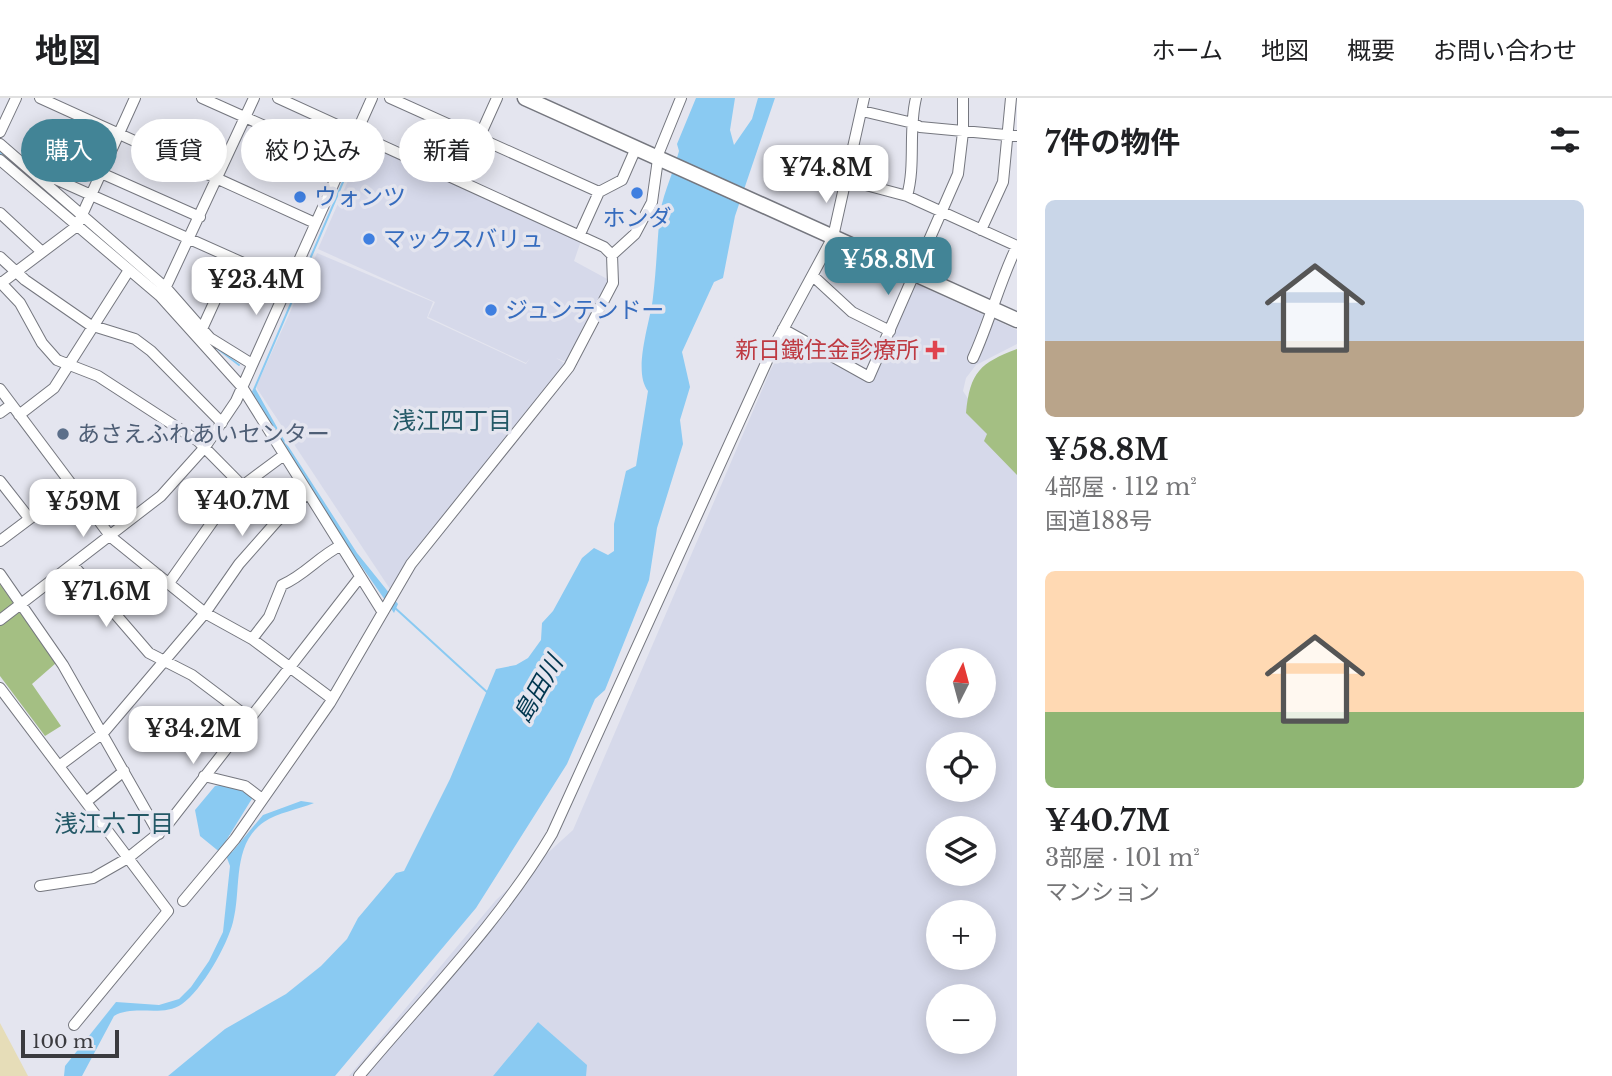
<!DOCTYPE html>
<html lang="ja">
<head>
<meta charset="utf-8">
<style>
  body { margin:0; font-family:"Libre Baskerville","Noto Sans JP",serif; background:#f2f2f2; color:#202124; height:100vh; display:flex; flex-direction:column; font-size:26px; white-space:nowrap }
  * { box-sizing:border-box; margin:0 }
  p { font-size:23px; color:#757577 }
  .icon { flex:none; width:38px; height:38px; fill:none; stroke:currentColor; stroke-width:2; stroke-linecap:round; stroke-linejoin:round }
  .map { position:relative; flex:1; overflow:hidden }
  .side { display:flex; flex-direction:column; background:#fff; width:595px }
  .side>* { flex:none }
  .hud { position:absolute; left:21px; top:21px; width:665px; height:63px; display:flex; gap:14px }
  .needle { width:46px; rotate:6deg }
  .tools { position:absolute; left:926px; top:550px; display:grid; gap:14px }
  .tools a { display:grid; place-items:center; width:70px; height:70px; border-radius:50%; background:#fff; box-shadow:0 4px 18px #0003; font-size:35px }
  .scale { position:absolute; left:21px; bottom:18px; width:98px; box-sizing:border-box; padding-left:7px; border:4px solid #3b3b3f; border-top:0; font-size:19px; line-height:24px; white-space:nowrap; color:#3b3b3f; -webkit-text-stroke:5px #e4e5ef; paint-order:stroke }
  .price { position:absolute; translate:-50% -60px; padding:0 16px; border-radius:14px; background:#fff; color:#222; font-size:23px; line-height:46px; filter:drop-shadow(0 2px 4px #0008) }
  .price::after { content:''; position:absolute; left:50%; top:42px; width:21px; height:16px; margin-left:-10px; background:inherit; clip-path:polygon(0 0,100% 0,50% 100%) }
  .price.current { background:#428496; color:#fff }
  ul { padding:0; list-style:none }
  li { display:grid; align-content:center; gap:14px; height:371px; padding:0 28px }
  li span { display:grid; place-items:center; height:217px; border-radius:10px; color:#555 }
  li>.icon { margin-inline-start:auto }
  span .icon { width:126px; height:126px; fill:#fffc; stroke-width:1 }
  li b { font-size:30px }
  h2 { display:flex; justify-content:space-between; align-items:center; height:84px; padding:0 28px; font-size:30px }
  .chip { padding:0 24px; border-radius:32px; background:#fff; box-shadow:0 4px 18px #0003; font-size:24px; line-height:63px }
  .chip.current { background:#428496; color:#fff }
  header { display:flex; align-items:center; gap:42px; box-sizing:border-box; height:98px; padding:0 35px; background:#fff; border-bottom:2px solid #e0e0e0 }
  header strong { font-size:33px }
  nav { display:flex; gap:38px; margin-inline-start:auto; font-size:24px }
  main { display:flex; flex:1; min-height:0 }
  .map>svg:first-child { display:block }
</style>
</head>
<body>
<header>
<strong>地図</strong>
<nav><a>ホーム</a><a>地図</a><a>概要</a><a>お問い合わせ</a></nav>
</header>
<main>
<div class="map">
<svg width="1017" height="978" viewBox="0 0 1017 978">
  <rect width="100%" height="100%" fill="#e4e5ef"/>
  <path fill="#d6d9ea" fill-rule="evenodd" d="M 365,44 L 582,140 L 574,163 L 609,182 L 566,264 L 556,260 L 566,266 L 409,463 L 390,491 L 256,289 L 317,155 L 433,204 L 427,220 L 526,266 L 530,260 L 526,265 L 428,219 L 435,204 L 318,151 Z
    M 912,184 L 1017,232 L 1017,246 L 976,267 L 966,280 L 963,293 L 1003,355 L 1017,368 L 1017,978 L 586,978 L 586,967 L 538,924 L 493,978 L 349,978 L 496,802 L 573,732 L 771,271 L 787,244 L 869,279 ZM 938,562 L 984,562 L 984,607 L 938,607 ZM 938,646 L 984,646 L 984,691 L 938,691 ZM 938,730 L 984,730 L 984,775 L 938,775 ZM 938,814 L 984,814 L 984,859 L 938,859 ZM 938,898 L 984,898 L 984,943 L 938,943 Z"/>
  <path fill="#a4bf83" d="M 1017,251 L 1017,377 L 984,343 L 987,336 L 966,315 C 970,274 980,265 1017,251 Z
    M 0,486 L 56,565 L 32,586 L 61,628 L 45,638 L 0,578 Z"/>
  <path fill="#e6ddb8" d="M 0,925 L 28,978 L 0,978 Z"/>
  <path fill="#8acaf2" d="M 696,0 L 735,0 L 730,32 L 734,47 L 752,21 L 758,0 L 775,0 L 735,118 L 723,180 L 714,184 L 682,254 L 690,289 L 680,322 L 683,346 L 657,430 L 649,482 L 605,592 L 595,601 L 567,666 L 476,810 L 335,978 L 168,978 L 225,931 L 286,896 L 321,868 L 347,841 L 358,820 L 396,775 L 404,773 L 450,681 L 496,571 L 516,567 L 528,560 L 541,542 L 542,525 L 553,513 L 582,460 L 594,450 L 608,457 L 614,453 L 614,426 L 626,373 L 636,368 L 648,293 C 632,273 651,222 653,199 C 656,174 657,150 659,125 C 660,101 673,77 679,53 L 677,46 Z
    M 255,290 L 283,340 L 357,455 L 398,506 L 394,515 L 337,433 L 253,296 Z
    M 221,687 L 242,692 L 253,699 L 224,746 L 232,754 L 263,717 L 301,703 L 314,705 C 299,711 277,715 264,724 C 231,747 242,792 233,824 C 227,848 202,892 182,906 C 162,920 135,906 114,918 L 82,978 L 64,978 L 65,968 L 116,904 L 159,907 L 179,901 L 191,889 L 209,863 L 223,834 L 230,768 L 227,760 L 200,738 L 195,712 L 215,688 Z
    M 538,924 L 587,967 L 586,978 L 493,978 Z"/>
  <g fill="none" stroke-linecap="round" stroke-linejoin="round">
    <path stroke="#8acaf2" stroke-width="2" d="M 0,55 L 73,117
      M 86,128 L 139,173
      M 214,248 L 239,267
      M 253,294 L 361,42
      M 394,509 L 488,595"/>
    <defs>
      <path id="minor" d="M 40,0 L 315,125
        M 202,0 L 343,63
        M 390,0 L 599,94
        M 862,13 L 913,25 L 920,29 L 1017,38
        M 0,34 L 16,0
        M 0,46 L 167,191 L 210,240 L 252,266
        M 0,62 L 160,198 L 242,289 L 382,513
        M 33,71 L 288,185
        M 101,75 L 200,119
        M 460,82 L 497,0
        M 847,82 L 907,98 L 1017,148
        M 907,98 C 916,66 908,32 916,0
        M 0,115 L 42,154
        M 981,132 L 1003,84 L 1011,0
        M 580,136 L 599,94 L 622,82 L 636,50
        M 612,157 L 635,136 L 652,104 L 659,54 L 681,0
        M 0,159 L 25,182 L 90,227 L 135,241 L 151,253 L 222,325
        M 813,178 L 852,214 L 890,233
        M 0,184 L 20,205 L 42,245 L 57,262 L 98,278 L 198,343 L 277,423
        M 0,186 L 77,128 L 135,0
        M 163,195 L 254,0
        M 202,231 L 234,161
        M 783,231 L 869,279 L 958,76 L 963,34 L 963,0
        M 973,260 C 990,223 999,185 1017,148
        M 0,291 L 111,439 L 205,515 L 252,541 L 331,600
        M 0,315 L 11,307
        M 19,317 L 54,290 L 129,172
        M 0,383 L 29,420
        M 0,443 L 72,389
        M 73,467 L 149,555 L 192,577 L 249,620
        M 0,476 L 63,567 L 159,736
        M 169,485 L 215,420 L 241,389 L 284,357
        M 0,522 L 161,398 L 205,349 L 236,303 L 372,0
        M 252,541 L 269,519 L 282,487 C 305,477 318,459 340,448
        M 0,590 L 168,813 L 74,927
        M 59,668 L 103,635 L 205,515 L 239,466 L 277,423 L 308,395
        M 204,678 L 245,688 L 262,701
        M 86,704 L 124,673
        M 40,788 L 93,780 L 128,760 L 164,731 L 360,479
        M 183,803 L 235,741 L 330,605 L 411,466 L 569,269 L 613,185 L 612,157 L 604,149 L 278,0
        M 359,978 C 425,899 499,825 552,736 L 772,252 L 833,139 L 864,0"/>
      <path id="highway" d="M 525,0 L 1017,222"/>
    </defs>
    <use href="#minor" stroke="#75777f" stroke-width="12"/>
    <use href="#highway" stroke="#75777f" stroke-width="17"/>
    <use href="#minor" stroke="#fff" stroke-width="10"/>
    <use href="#highway" stroke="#fff" stroke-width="14"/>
  </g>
  <g fill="#3f7fe0" stroke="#e4e5ef" stroke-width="2.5">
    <circle cx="637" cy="95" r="7"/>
    <circle cx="300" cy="99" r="7"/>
    <circle cx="369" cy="141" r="7"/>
    <circle cx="491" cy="212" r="7"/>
  </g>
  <path fill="#e0444e" stroke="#e4e5ef" stroke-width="2.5" d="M931.5 241.5h7v7h7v7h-7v7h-7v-7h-7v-7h7z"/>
  <circle fill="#5c6f8a" stroke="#e4e5ef" stroke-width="2.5" cx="63" cy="336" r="7"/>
  <g text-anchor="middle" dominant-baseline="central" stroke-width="7" stroke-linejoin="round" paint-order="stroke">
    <g font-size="23" fill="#366cbe" stroke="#e4e5ef" text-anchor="start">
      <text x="314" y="99">ウォンツ</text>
      <text x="637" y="120" text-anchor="middle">ホンダ</text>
      <text x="383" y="141">マックスバリュ</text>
      <text x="505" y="212">ジュンテンドー</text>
    </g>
    <g font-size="23" fill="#be3a42" stroke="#e4e5ef" text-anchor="end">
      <text x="919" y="252">新日鐵住金診療所</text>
    </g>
    <g font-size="23" fill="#4e5e75" stroke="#e4e5ef" text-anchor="start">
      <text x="77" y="336">あさえふれあいセンター</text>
    </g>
    <g font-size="24" fill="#235866" stroke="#e4e5ef">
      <text x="452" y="322">浅江四丁目</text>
      <text x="114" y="725">浅江六丁目</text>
    </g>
    <g font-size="24" font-style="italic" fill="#00364f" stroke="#e4e5ef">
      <text transform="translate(538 591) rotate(-60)">島田川</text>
    </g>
  </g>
</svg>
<div class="tools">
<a><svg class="needle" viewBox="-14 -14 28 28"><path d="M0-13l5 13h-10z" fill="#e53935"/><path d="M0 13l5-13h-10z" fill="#757577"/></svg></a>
<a><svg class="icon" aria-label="locate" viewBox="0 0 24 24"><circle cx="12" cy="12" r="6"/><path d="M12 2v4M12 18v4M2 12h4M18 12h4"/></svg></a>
<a><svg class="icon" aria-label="layers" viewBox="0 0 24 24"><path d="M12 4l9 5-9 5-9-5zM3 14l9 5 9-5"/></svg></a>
<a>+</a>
<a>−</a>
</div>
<div class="scale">100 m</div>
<b class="price" style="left:826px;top:107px">¥74.8M</b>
<b class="price current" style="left:888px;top:199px">¥58.8M</b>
<b class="price" style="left:256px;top:219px">¥23.4M</b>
<b class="price" style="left:242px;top:440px">¥40.7M</b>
<b class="price" style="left:83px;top:441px">¥59M</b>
<b class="price" style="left:106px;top:531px">¥71.6M</b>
<b class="price" style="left:193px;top:668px">¥34.2M</b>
<div class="hud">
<a class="chip current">購入</a>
<a class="chip">賃貸</a>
<a class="chip">絞り込み</a>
<a class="chip">新着</a>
</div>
</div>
<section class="side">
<h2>7件の物件<svg class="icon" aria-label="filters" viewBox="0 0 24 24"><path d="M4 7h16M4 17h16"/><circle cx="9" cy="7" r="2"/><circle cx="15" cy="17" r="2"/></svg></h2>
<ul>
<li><span style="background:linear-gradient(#c9d6e8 65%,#b9a48a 0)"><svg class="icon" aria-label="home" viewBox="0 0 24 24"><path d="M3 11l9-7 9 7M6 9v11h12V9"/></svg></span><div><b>¥58.8M</b><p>4部屋 · 112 m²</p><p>国道188号</p></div></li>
<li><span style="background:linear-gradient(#ffd9b3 65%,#8fb573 0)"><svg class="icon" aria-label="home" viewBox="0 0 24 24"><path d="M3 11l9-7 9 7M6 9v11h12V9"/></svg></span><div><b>¥40.7M</b><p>3部屋 · 101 m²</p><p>マンション</p></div></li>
</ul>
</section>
</main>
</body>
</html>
